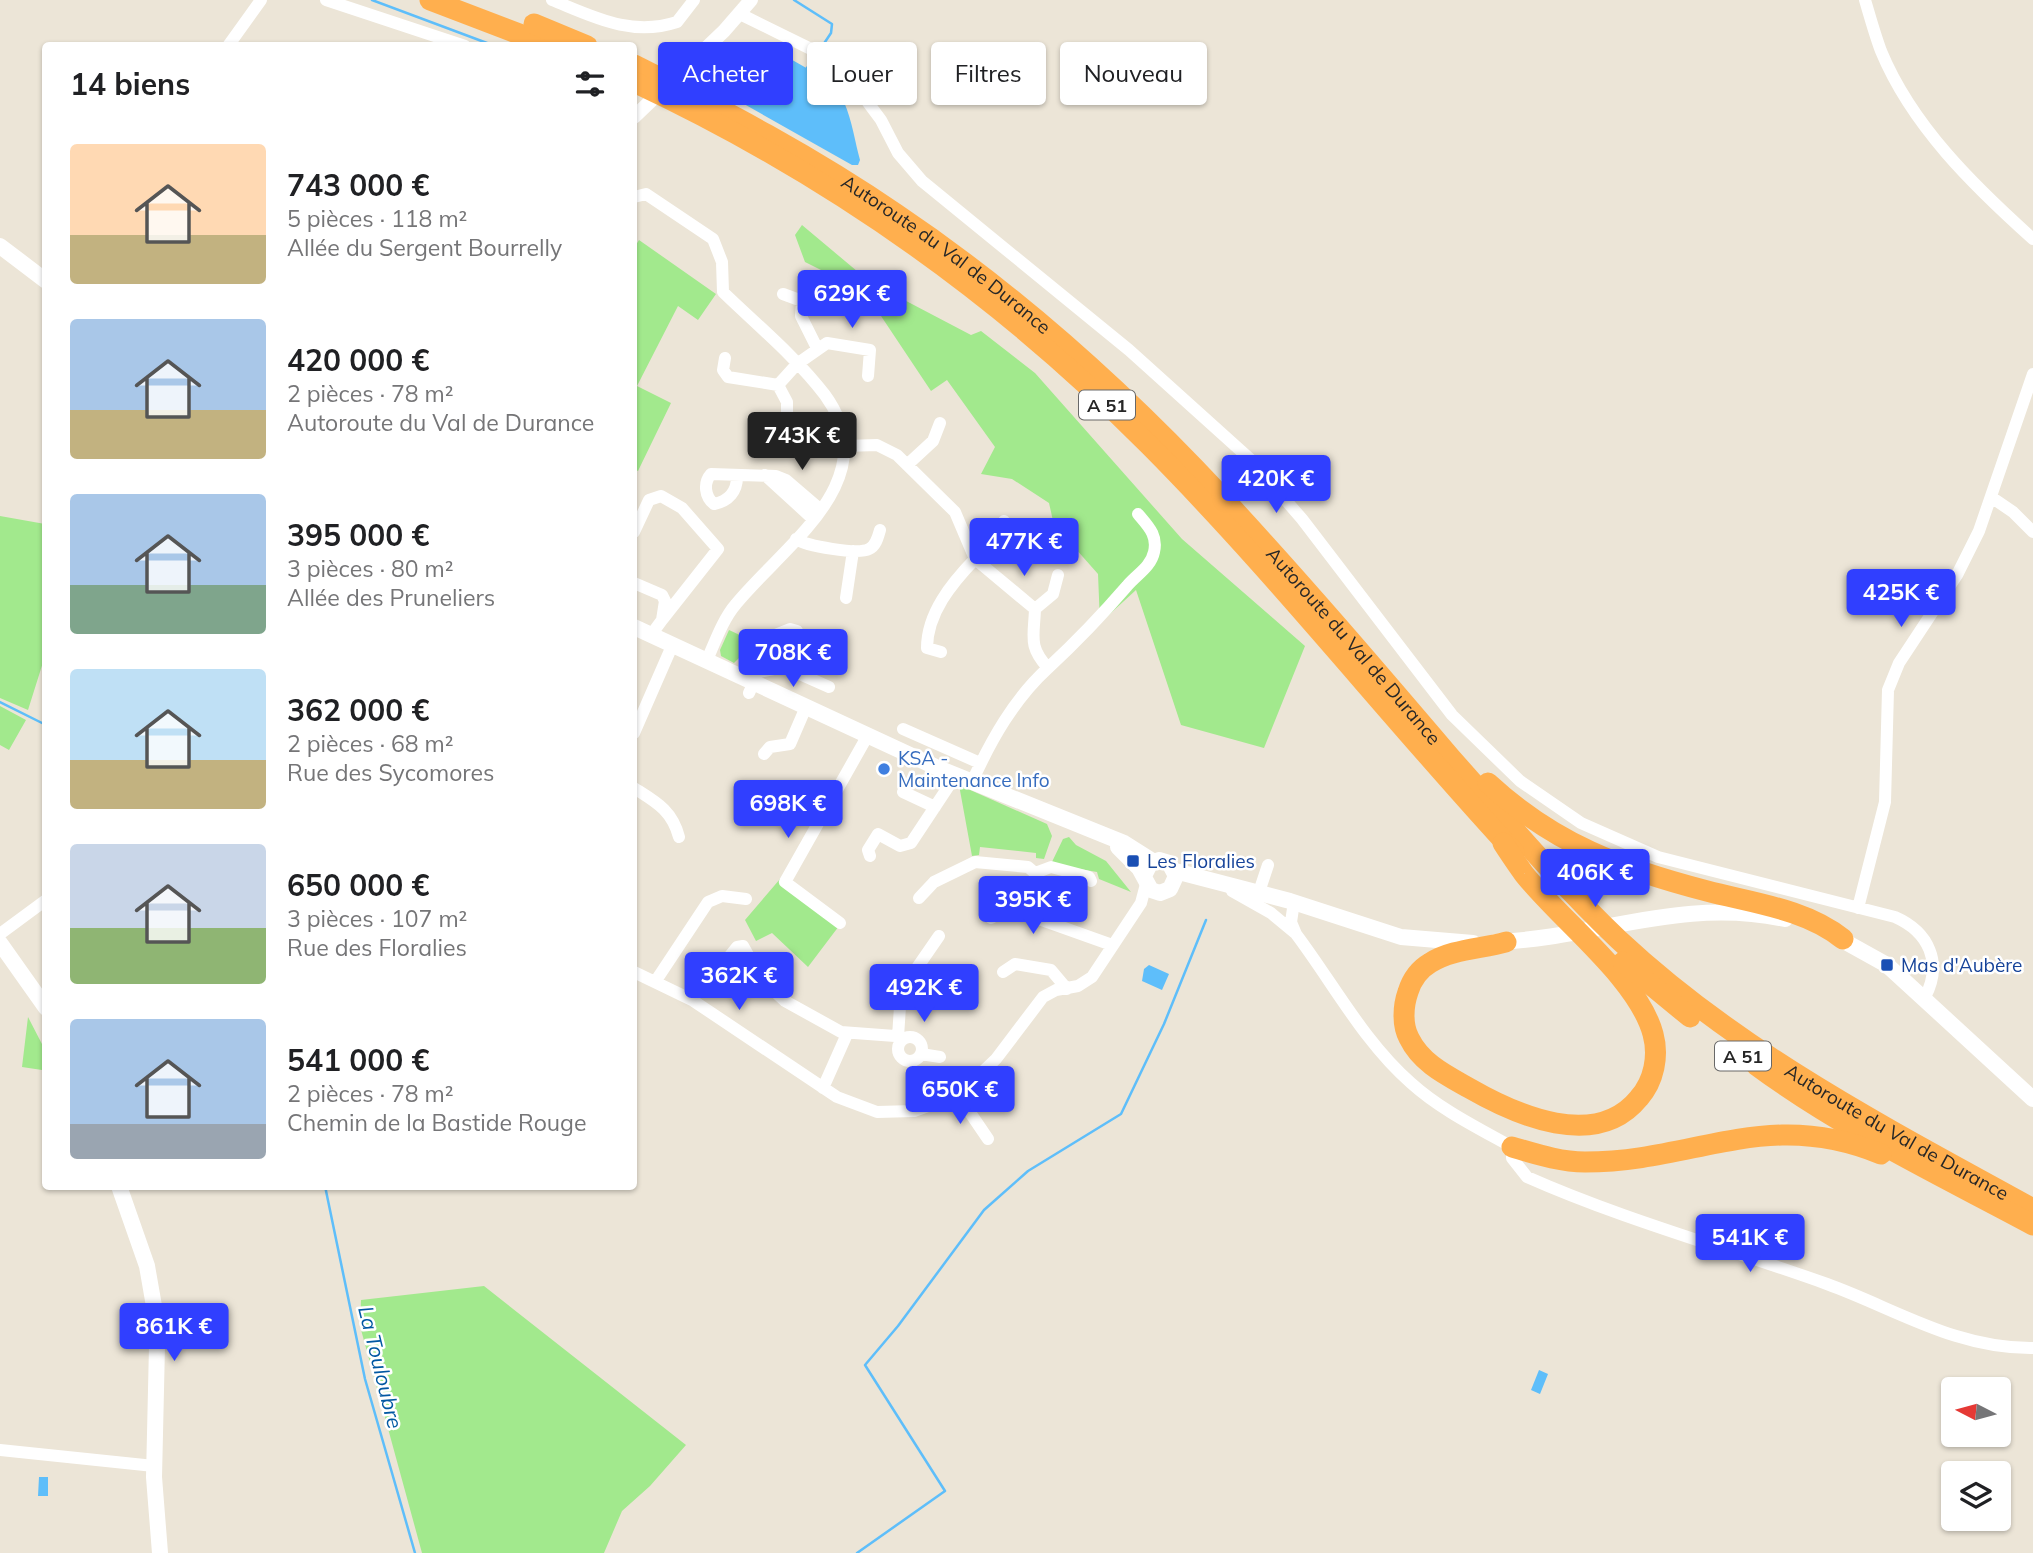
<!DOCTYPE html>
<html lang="fr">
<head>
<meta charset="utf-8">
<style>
  body { margin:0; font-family:Mulish,sans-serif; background:#f6f6f6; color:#202124; height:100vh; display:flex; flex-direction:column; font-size:26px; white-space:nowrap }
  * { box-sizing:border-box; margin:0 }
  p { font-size:23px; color:#757577 }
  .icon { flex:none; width:38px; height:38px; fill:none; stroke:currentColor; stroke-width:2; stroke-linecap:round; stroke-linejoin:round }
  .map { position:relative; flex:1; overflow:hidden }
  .sheet { position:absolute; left:42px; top:42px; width:595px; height:1148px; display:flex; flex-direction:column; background:#fff; border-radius:7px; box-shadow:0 2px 5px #0004 }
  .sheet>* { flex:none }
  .banner { position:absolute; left:658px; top:42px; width:665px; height:63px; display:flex; gap:14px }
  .needle { width:46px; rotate:276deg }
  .tools { position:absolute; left:1941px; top:1377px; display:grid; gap:14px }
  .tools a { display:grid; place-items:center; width:70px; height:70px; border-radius:7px; background:#fff; box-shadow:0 2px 5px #0004; font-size:35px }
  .price { position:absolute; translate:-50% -60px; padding:0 16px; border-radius:7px; background:#303fff; color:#fff; font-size:23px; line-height:46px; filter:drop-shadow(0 2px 4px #0008) }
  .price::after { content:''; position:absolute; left:50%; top:42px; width:21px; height:16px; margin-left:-10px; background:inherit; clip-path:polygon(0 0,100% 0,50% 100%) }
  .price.current { background:#222; color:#fff }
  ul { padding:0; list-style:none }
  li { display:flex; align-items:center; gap:21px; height:175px; padding:0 28px }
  li span { display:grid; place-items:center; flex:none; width:196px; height:140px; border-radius:7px; color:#555 }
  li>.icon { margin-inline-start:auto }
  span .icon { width:84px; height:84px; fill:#fffc; stroke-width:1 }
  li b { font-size:30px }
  h2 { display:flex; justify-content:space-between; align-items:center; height:84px; padding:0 28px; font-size:30px }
  .chip { padding:0 24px; border-radius:7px; background:#fff; box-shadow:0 2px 5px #0004; font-size:24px; line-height:63px }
  .chip.current { background:#303fff; color:#fff }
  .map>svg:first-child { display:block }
</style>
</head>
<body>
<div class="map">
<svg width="2033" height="1553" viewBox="0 0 2033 1553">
  <rect width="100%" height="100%" fill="#ece5d7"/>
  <path fill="#a2e98d" d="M 802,225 L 870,282 L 971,335 L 981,331 L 1035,373 L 1182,539 L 1305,646 L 1264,748 L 1181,725 L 1136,590 L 1100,623 L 1098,574 L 1075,548 L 1056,534 L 1049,503 L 1012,479 L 981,474 L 995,447 L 947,380 L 931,391 L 881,316 L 825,272 L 805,262 L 795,235 Z
    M 639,240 L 716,294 L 698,320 L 678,306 L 637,386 L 671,403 L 638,471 L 634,469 L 634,248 Z
    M 0,516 L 45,524 L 45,656 L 28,710 L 0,698 Z
    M 729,630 L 755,642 L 734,663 L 721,656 L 720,650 Z
    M 0,706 L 26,720 L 9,750 L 0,745 Z
    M 959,785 L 1047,824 L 1052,836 L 1044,859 L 1036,858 L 1036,853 L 980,847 L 979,855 L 972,856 Z
    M 1069,837 L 1076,845 L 1106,861 L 1131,892 L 1099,879 L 1097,872 L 1051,864 L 1063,839 Z
    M 780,879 L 839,926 L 808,967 L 772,933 L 756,941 L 745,920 Z
    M 28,1017 L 43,1046 L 42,1070 L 22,1067 Z
    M 484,1286 L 686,1445 L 650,1486 L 622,1511 L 604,1553 L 422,1553 L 360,1326 L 361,1300 Z"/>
  <path fill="#5ebefa" d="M 743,44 C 769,43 832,78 844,102 C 852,120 855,142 860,160 L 858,165 L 852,165 L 705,82 L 699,72 Z
    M 1149,965 L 1169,974 L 1162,990 L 1142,981 L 1144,969 Z
    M 1539,1370 L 1548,1374 L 1540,1394 L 1531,1390 Z
    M 39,1477 L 48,1477 L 48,1496 L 38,1496 Z"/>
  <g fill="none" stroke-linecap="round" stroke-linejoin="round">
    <path stroke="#5ebefa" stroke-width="2.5" d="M 372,0 L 495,46
      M 794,0 L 832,24 L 831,33 L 823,45
      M 804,72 L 813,60
      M 0,702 L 46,725
      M 325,1186 L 365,1379 L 415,1553
      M 857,1553 L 945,1491 L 865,1365 L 898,1326 L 984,1210 L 1028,1171 L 1121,1114 L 1164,1024 L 1206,920"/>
    <path stroke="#fff" stroke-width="12" d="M 326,0 L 465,46
      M 552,0 C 594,17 631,37 677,22 L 694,0
      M 1865,0 C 1870,17 1875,35 1881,51 C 1912,126 1974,186 2033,239
      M 740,14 L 825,56 L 846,73 L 881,120 L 898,153 L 922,181 L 1129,350 L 1250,459 L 1302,519 L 1452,715 L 1520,781 L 1581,823 L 1658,857 L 1895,917 C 1929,932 1943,963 1925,997
      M 228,46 L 261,0
      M 634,197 L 646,194 L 713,239 L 722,262 L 723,292 C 757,325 796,357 825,395 C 887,480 784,545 736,604 C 723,619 715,642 707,660
      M 783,294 L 802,301 L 801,316 L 817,348
      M 725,358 L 723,370 L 728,377 L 778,385 L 797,364 L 827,343 L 870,350 L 868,376
      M 778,385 L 787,402 L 787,434
      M 845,446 L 877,445 L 897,455 L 955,512 L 975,559 L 1035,609 C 1034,637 1028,646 1048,668 C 1014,699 991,740 972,782
      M 907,465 L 933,441 L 940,423
      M 765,475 L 813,519
      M 737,477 C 737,491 729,501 714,504 C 705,497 703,483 711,474 L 776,476 L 786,480 L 821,510
      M 1991,497 L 2013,512 L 2033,532
      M 634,532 L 649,500 L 661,496 L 682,508 L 718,549 L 662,620
      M 796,539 C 806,546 858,555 869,549 C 876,546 878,537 880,530
      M 980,563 L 998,542 L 1004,521
      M 634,583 L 662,595 L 665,601 L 662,620 L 651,635
      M 846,598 L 853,551
      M 1035,609 L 1053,594 L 1058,575
      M 941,652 L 927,648 C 927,613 952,583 975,559
      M 1048,668 C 1076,642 1102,615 1127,586 C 1136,575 1151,567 1154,552 C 1158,535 1148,526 1138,514
      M 759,672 L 784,667 L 829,687
      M 749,693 L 775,635 L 790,629 L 797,631
      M 903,729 L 980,763
      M 634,733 L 672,646
      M 764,754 L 770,747 L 790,744 L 806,707
      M 634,788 C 656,802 672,810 679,837
      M 903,792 L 935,807
      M 870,856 L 868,850 L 878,834 L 900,846 L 911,843 L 956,775
      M 1035,873 C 1036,888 1021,899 1025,914 L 1112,945
      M 1035,873 L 1051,867 L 1089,877 L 1091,881
      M 1232,891 L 1271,913 L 1295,933
      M 1259,892 L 1268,865
      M 919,898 L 934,882 L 975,862 L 1028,867 L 1035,873
      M 1294,902 L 1291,922 L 1296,934 C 1333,983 1364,1042 1411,1083 C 1441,1110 1478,1128 1512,1147 L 1512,1158 L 1527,1177 C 1624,1220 1727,1248 1827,1284 C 1896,1309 1956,1349 2033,1348
      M 1858,908 L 1885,802 L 1888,690 L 1899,663 L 1957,575 L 1979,531 L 2033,374
      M 991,918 L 1016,905 L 1024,905
      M 840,923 L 785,882 L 868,735
      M 0,934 L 46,900
      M 728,958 L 737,947 L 743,946 L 762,980 L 785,1001 L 841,1032 L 895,1036 L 902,1040
      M 634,972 L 692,1000 L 837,1097 L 877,1112 L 914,1111 L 958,1095 L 996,1059 L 1043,997 L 1056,990 L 1078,986 L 1092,977 L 1141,903 L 1146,884
      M 1003,972 L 1015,964 L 1051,970 L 1067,989
      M 655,982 L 708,902 L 722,896 L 746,899
      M 898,1037 L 901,991 L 939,936
      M898 1049a12 12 0 1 1 24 0a12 12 0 1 1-24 0Z
      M 921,1054 L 940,1057
      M 823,1088 L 847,1034
      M 958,1095 L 988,1139
      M 0,1450 L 154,1466"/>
    <path stroke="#fff" stroke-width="14" d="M 634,117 L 724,31 L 751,0"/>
    <path stroke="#fff" stroke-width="16" d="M 0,246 L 46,281
      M 634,627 L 938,768 L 1124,843 L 1154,862
      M 1118,847 L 1139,868 L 1151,890 L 1160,893 L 1170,889 L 1176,876 L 1169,863 L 1159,860 L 1150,864 L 1144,876
      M 1175,871 L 1290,901 L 1401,937 L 1473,943
      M 1833,935 L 1887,965 L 2033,1099
      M 1495,942 C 1597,938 1680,897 1785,919
      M 0,943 L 46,1008
      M 119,1186 L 147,1266 L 154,1306 L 157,1346 L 154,1477 L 160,1553"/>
    <g stroke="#ffaf4e" stroke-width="21">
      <path d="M 430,0 L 551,46"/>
      <path d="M 534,24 L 587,46"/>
      <path id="s1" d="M 634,65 C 724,110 813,157 896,214 C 1015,294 1124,392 1221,496 C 1300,581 1376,670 1451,758 C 1506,820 1559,883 1619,940 C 1741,1054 1888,1129 2033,1209"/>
      <path d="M 634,82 C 826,172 1001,295 1150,446 C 1278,575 1391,719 1514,852"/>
      <path d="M 1488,783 C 1554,844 1622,869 1707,891 C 1753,903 1806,909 1843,939"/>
      <path d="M 1503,843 C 1510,854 1517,864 1524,874 C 1560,920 1638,978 1653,1034 C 1659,1056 1654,1081 1639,1098 C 1596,1151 1516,1115 1469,1088 C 1446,1075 1421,1063 1409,1038 C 1402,1025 1403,1006 1408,992 C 1412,979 1418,970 1430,963 C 1452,949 1481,949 1506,942"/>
      <path d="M 1623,962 L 1690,1017"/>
      <path d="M 1756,1065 C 1841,1128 1940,1175 2033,1225"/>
      <path d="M 1512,1147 C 1536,1154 1560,1162 1585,1162 C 1695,1162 1767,1107 1881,1154"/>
    </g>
  </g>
  <circle fill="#3f7fe0" stroke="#fff" stroke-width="2.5" cx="884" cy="769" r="7"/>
  <g fill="#1a4fb4" stroke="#fff" stroke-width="2.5">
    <rect x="1126" y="854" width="14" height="14" rx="3.5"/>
    <rect x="1880" y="958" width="14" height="14" rx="3.5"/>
  </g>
  <g text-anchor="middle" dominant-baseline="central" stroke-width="5" stroke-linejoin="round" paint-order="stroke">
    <g fill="#fff" stroke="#686868" stroke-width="2">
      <rect x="1079" y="390.5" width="56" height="29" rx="5"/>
      <rect x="1715" y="1041.5" width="56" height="29" rx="5"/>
    </g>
    <g font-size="18" font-weight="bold" fill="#272727">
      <text x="1107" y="405">A 51</text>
      <text x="1743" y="1056">A 51</text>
    </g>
    <g font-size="19" fill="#272727" stroke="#fff">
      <text stroke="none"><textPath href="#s1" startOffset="366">Autoroute du Val de Durance</textPath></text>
      <text stroke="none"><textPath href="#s1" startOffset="933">Autoroute du Val de Durance</textPath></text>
      <text stroke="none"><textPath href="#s1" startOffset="1668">Autoroute du Val de Durance</textPath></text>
    </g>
    <g font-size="19" fill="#366cbe" stroke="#fff" text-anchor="start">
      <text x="898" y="758">KSA -<tspan x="898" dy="22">Maintenance Info</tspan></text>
    </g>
    <g font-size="19" fill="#164399" stroke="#fff" text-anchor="start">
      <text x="1147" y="861">Les Floralies</text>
      <text x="1901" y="965">Mas d'Aubère</text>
    </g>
    <g font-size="21" font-style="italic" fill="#0158a2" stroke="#fff">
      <text transform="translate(381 1367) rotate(76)">La Touloubre</text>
    </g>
  </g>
</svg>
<div class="tools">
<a><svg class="needle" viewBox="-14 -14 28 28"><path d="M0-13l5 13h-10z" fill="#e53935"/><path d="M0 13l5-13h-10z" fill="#757577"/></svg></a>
<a><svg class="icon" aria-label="layers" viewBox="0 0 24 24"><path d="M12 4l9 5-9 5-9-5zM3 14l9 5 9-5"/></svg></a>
</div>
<b class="price" style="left:852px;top:330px">629K €</b>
<b class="price current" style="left:802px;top:472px">743K €</b>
<b class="price" style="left:1276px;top:515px">420K €</b>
<b class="price" style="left:1024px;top:578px">477K €</b>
<b class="price" style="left:1901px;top:629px">425K €</b>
<b class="price" style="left:793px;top:689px">708K €</b>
<b class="price" style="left:788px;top:840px">698K €</b>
<b class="price" style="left:1595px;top:909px">406K €</b>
<b class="price" style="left:1033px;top:936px">395K €</b>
<b class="price" style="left:739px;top:1012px">362K €</b>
<b class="price" style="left:924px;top:1024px">492K €</b>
<b class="price" style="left:960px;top:1126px">650K €</b>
<b class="price" style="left:1750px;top:1274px">541K €</b>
<b class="price" style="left:174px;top:1363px">861K €</b>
<div class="banner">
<a class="chip current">Acheter</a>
<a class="chip">Louer</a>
<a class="chip">Filtres</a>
<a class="chip">Nouveau</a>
</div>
<section class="sheet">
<h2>14 biens<svg class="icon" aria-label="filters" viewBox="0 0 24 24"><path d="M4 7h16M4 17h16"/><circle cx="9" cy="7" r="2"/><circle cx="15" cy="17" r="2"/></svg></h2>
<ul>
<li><span style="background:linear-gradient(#ffd9b3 65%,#c2b280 0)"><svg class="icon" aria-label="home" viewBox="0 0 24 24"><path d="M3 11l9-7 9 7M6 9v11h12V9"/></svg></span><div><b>743 000 €</b><p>5 pièces · 118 m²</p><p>Allée du Sergent Bourrelly</p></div></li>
<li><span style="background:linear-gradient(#a9c7e8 65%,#c2b280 0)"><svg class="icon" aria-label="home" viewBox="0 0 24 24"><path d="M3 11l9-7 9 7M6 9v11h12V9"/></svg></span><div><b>420 000 €</b><p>2 pièces · 78 m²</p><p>Autoroute du Val de Durance</p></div></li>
<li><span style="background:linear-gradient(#a9c7e8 65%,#7fa58c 0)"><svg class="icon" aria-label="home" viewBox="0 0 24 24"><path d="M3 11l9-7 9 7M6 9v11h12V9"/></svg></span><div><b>395 000 €</b><p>3 pièces · 80 m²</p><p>Allée des Pruneliers</p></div></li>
<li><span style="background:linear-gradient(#bfe0f5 65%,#c2b280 0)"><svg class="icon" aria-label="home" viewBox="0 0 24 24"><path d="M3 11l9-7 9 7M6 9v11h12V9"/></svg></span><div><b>362 000 €</b><p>2 pièces · 68 m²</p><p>Rue des Sycomores</p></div></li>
<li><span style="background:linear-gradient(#c9d6e8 60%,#8fb573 0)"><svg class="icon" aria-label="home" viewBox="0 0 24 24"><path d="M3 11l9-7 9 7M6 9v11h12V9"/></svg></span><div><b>650 000 €</b><p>3 pièces · 107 m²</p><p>Rue des Floralies</p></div></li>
<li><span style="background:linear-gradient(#a9c7e8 75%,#9aa5b1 0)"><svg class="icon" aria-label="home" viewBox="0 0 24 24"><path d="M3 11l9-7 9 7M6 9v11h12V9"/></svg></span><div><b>541 000 €</b><p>2 pièces · 78 m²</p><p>Chemin de la Bastide Rouge</p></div></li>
</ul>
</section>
</div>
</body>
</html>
